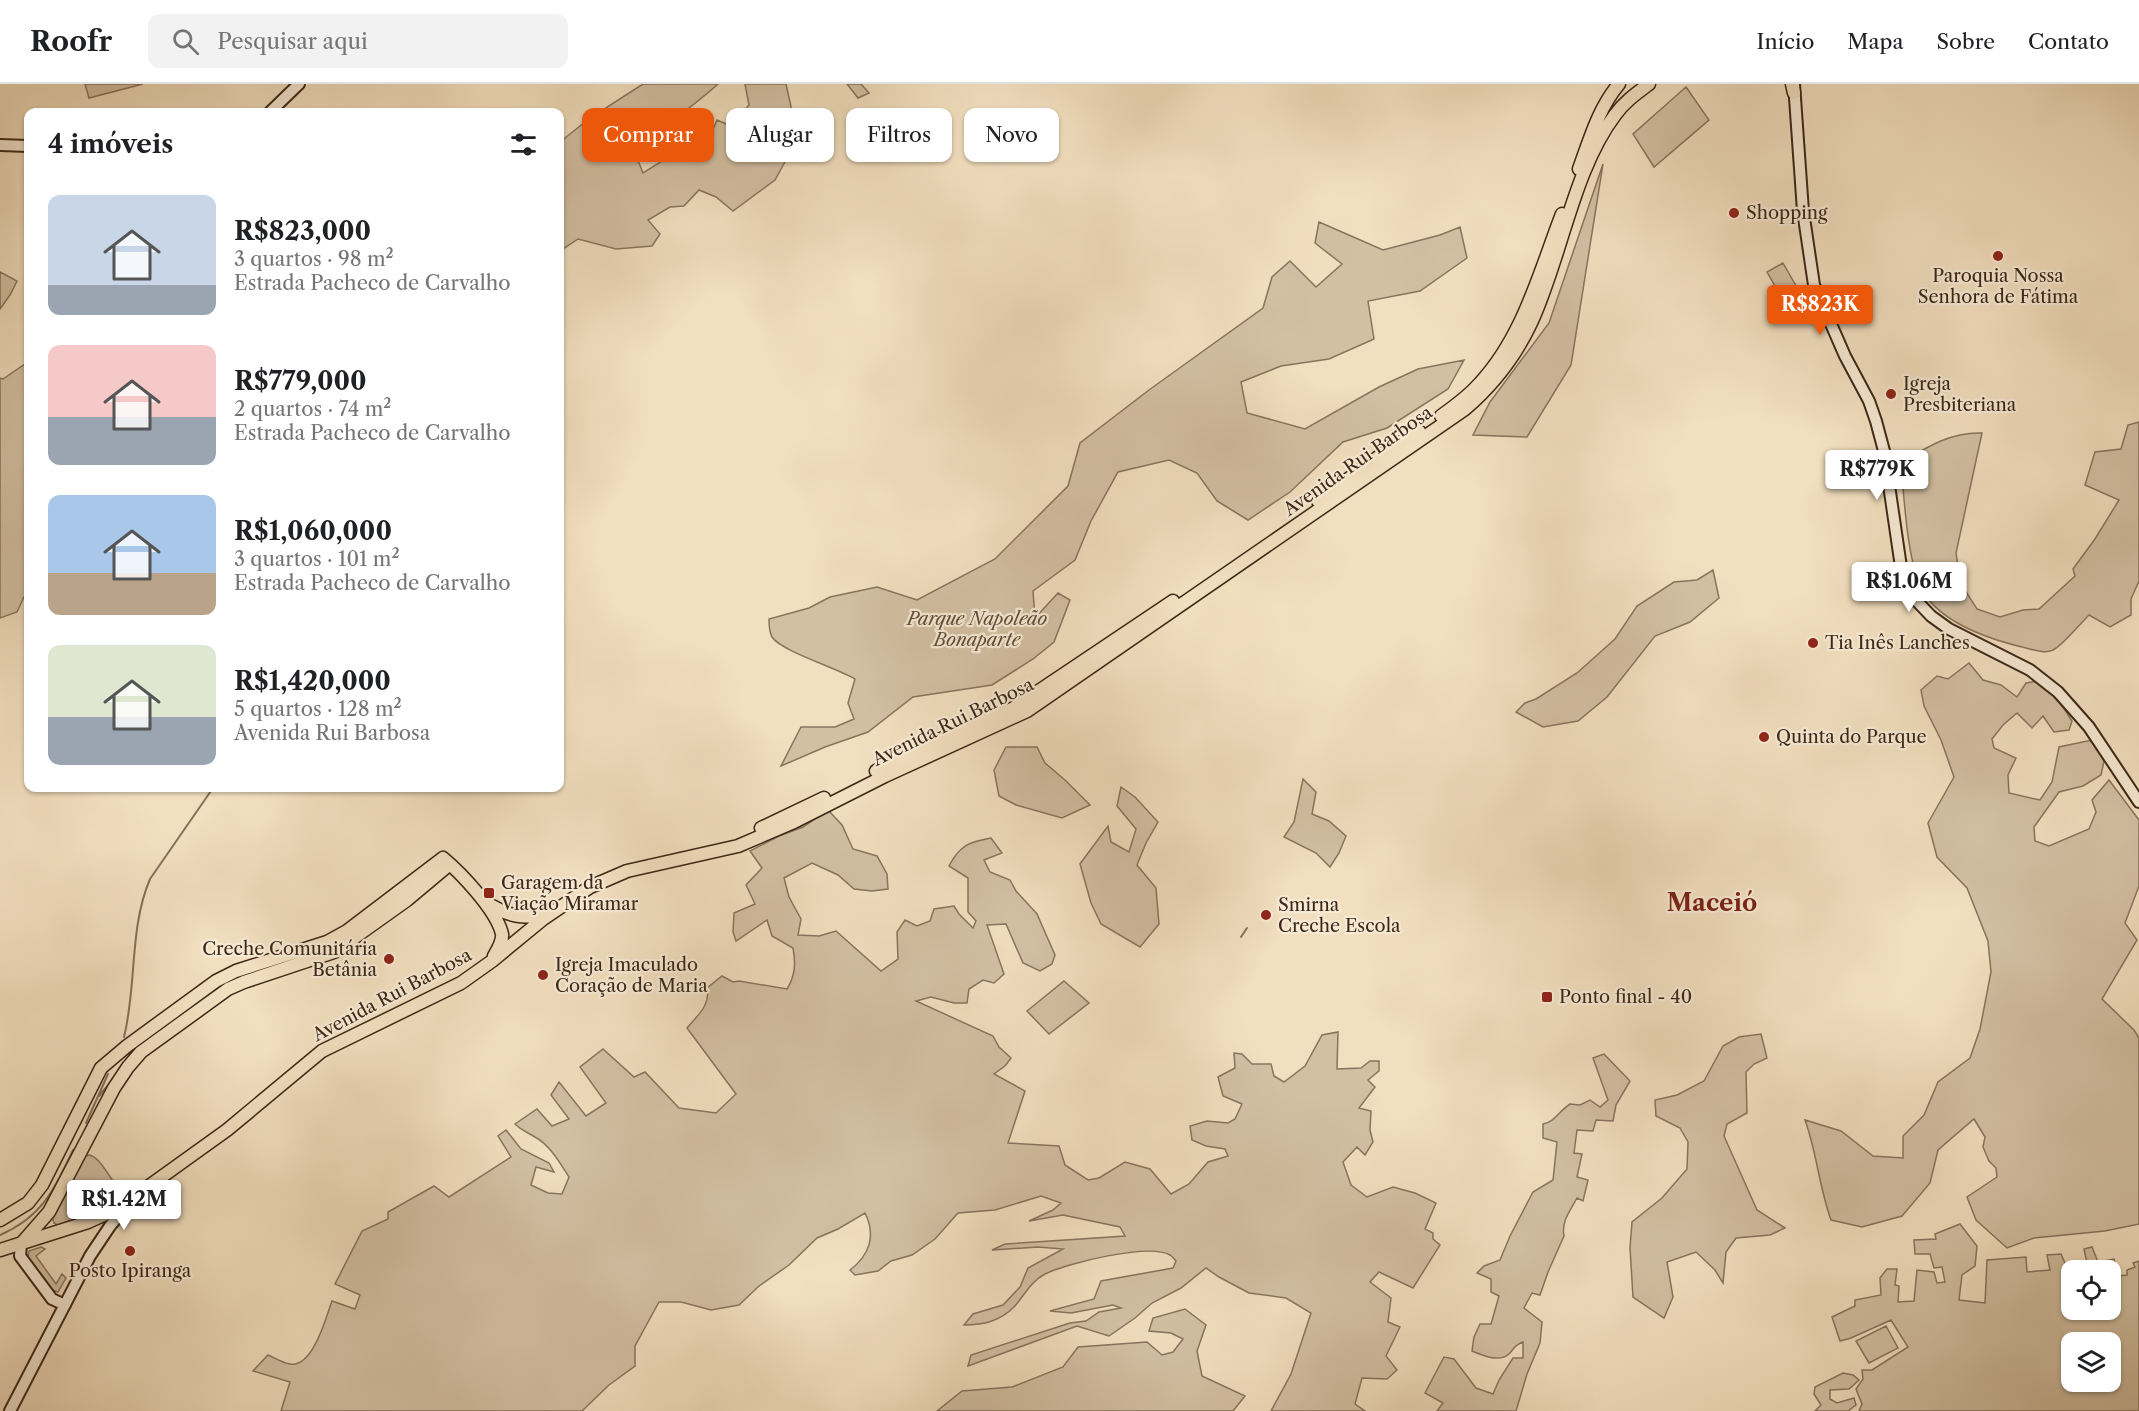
<!DOCTYPE html>
<html lang="pt">
<head>
<meta charset="utf-8">
<style>
  body { margin:0; font-family:"Libre Caslon Text",serif; background:#f2f2f2; color:#202124; height:100vh; display:flex; flex-direction:column; font-size:22px; white-space:nowrap }
  * { box-sizing:border-box; margin:0 }
  p { font-size:20px; color:#757577 }
  .icon { flex:none; width:33px; height:33px; fill:none; stroke:currentColor; stroke-width:2; stroke-linecap:round; stroke-linejoin:round }
  .map { position:relative; flex:1; overflow:hidden }
  .drawer { position:absolute; left:24px; top:24px; width:540px; height:684px; display:flex; flex-direction:column; background:#fff; border-radius:12px; box-shadow:0 2px 4px #0004 }
  .drawer>* { flex:none }
  .top-card { position:absolute; left:582px; top:24px; width:570px; height:54px; display:flex; gap:12px }
  .controls { position:absolute; left:2061px; top:1176px; display:grid; gap:12px }
  .controls a { display:grid; place-items:center; width:60px; height:60px; border-radius:12px; background:#fff; box-shadow:0 2px 4px #0004; font-size:30px }
  .price { position:absolute; translate:-50% -51px; padding:0 14px; border-radius:6px; background:#fff; color:#222; font-size:20px; line-height:39px; filter:drop-shadow(0 2px 3px #0008) }
  .price::after { content:''; position:absolute; left:50%; top:36px; width:18px; height:14px; margin-left:-9px; background:inherit; clip-path:polygon(0 0,100% 0,50% 100%) }
  .price.selected { background:#ea580c; color:#fff }
  ul { padding:0; list-style:none }
  li { display:flex; align-items:center; gap:18px; height:150px; padding:0 24px }
  li span { display:grid; place-items:center; flex:none; width:168px; height:120px; border-radius:12px; color:#555 }
  li>.icon { margin-inline-start:auto }
  span .icon { width:72px; height:72px; fill:#fffc; stroke-width:1 }
  li b { font-size:26px }
  h2 { display:flex; justify-content:space-between; align-items:center; height:72px; padding:0 24px; font-size:26px }
  .tag { padding:0 21px; border-radius:12px; background:#fff; box-shadow:0 2px 4px #0004; font-size:21px; line-height:54px }
  .tag.selected { background:#ea580c; color:#fff }
  header { display:flex; align-items:center; gap:36px; box-sizing:border-box; height:84px; padding:0 30px; background:#fff; border-bottom:2px solid #e0e0e0 }
  header strong { font-size:28px }
  nav { display:flex; gap:33px; margin-inline-start:auto; font-size:21px }
  .search { width:420px; height:54px; background:#f2f2f2; display:flex; align-items:center; gap:15px; box-sizing:border-box; padding:0 21px; border-radius:12px; color:#757577; font-size:22px }
  .map>svg:first-child { display:block }
</style>
</head>
<body>
<header>
<strong>Roofr</strong>
<div class="search"><svg class="icon" aria-label="search" viewBox="0 0 24 24"><circle cx="10" cy="10" r="6"/><path d="M15 15l6 6"/></svg>Pesquisar aqui</div>
<nav><a>Início</a><a>Mapa</a><a>Sobre</a><a>Contato</a></nav>
</header>
<div class="map">
<svg width="2139" height="1327" viewBox="0 0 2139 1327">
  <rect width="100%" height="100%" fill="#f2dfbf"/>
  <filter id="stains"><feTurbulence type="fractalNoise" baseFrequency=".00333" numOctaves="4"/><feColorMatrix values="0 0 0 0 .2 0 0 0 0 .09 0 0 0 0 .02 0 0 0 .5 -.17"/></filter>
  <radialGradient id="worn" r=".72"><stop offset=".6" stop-color="#630" stop-opacity="0"/><stop offset="1" stop-color="#630" stop-opacity=".3"/></radialGradient>
  <path fill="#d3c0a3" stroke="#88745e" stroke-width="1.5" fill-rule="evenodd" d="M 85,0 L 143,0 L 89,14 Z
    M 643,0 L 718,0 C 691,25 660,43 635,69 L 643,89 L 675,69 L 684,50 L 694,58 L 712,48 L 717,36 L 731,42 L 749,21 L 745,0 L 786,0 L 798,54 L 775,96 L 733,127 L 716,113 L 699,106 L 684,122 L 670,123 L 648,136 L 660,150 L 652,162 L 616,165 L 578,155 L 560,167 L 560,58 L 590,34 Z
    M 847,0 L 861,0 L 869,9 L 858,14 Z
    M 1686,3 L 1709,36 L 1654,83 L 1633,50 Z
    M 1603,80 L 1571,281 L 1527,353 L 1473,351 L 1490,318 L 1549,239 Z
    M 1319,138 L 1383,166 L 1440,151 L 1460,143 L 1467,174 L 1420,207 L 1368,217 L 1374,255 L 1329,275 L 1281,282 L 1241,298 L 1247,329 L 1305,345 L 1379,303 L 1418,285 L 1464,276 L 1448,305 L 1387,344 L 1343,358 L 1290,408 L 1248,436 L 1217,417 L 1197,389 L 1169,376 L 1118,388 L 1091,437 L 1075,476 L 1033,507 L 1035,534 L 1058,509 L 1070,516 L 1054,558 L 1033,575 L 992,601 L 913,613 L 868,648 L 825,663 L 781,682 L 801,643 L 835,643 L 854,635 L 848,619 L 855,595 C 837,584 781,567 772,553 C 769,547 769,541 769,535 L 809,524 L 830,513 L 877,503 L 917,516 L 995,475 L 1068,402 L 1080,359 L 1149,306 L 1263,224 L 1272,193 L 1290,177 L 1316,203 L 1342,180 L 1315,159 Z
    M 1783,179 L 1799,207 L 1783,216 L 1767,188 Z
    M 0,188 L 17,197 L 10,211 L 0,225 Z
    M 28,278 L 28,513 L 24,513 L 17,528 L 0,534 L 0,294 L 3,295 Z
    M 2139,338 L 2139,497 L 2131,515 L 2131,531 L 2110,543 L 2089,531 C 2081,539 2061,563 2053,566 C 2045,570 2034,566 2026,564 C 1992,556 1944,541 1924,509 C 1907,482 1904,412 1901,379 C 1927,363 1950,348 1982,349 L 1956,469 L 1961,500 L 1977,525 L 2000,533 L 2023,526 L 2039,525 L 2075,492 L 2073,485 L 2095,455 L 2119,416 L 2085,401 L 2095,368 L 2121,365 L 2128,341 Z
    M 1713,486 L 1719,514 L 1690,538 L 1655,552 L 1607,613 L 1578,637 L 1543,643 L 1516,628 L 1525,619 L 1536,615 L 1577,589 L 1615,555 L 1637,522 L 1674,498 L 1697,496 Z
    M 1969,579 L 1983,596 L 2001,601 L 2017,613 L 2026,599 L 2039,597 L 2056,612 L 2072,637 L 2069,646 L 2054,648 L 2043,632 L 2032,644 L 2017,629 L 2003,641 L 1992,655 L 1994,664 L 2016,674 L 2008,691 L 2009,709 L 2040,716 L 2052,698 L 2059,663 L 2092,656 L 2104,677 L 2101,691 L 2083,702 L 2059,708 L 2034,743 L 2035,757 L 2049,762 L 2089,745 L 2096,728 L 2092,716 L 2109,696 L 2139,736 L 2139,802 L 2125,839 L 2137,856 L 2102,915 L 2134,946 L 2139,954 L 2139,1140 L 2105,1147 L 2034,1154 L 2007,1164 L 1976,1136 L 1967,1113 L 1997,1093 L 1996,1084 L 1989,1077 L 1983,1063 L 1985,1053 L 1974,1035 L 1938,1066 L 1930,1099 L 1902,1132 L 1862,1143 L 1831,1136 C 1819,1103 1817,1069 1805,1036 L 1841,1047 L 1873,1072 L 1903,1074 L 1903,1052 L 1924,1031 L 1938,998 L 1970,974 L 1980,945 L 1991,888 L 1988,857 L 1967,804 L 1937,773 L 1928,739 L 1954,693 L 1941,656 L 1924,622 L 1921,606 L 1937,592 L 1948,595 Z
    M 1006,663 L 1037,663 L 1045,679 L 1065,696 L 1090,721 L 1062,734 L 1016,721 L 999,712 L 994,686 Z
    M 1303,695 L 1316,708 L 1312,730 L 1329,737 L 1346,752 L 1339,769 L 1330,783 L 1316,769 L 1284,753 L 1294,738 Z
    M 1121,703 L 1135,713 L 1158,738 L 1146,759 L 1137,781 L 1156,804 L 1159,840 L 1140,863 L 1101,840 L 1091,819 L 1080,780 L 1108,742 L 1111,758 L 1129,768 L 1136,745 L 1117,722 Z
    M 828,726 L 842,741 L 853,765 L 877,772 L 887,790 L 888,805 L 872,807 L 854,805 L 838,791 L 812,779 L 784,794 L 789,813 L 801,835 L 798,851 L 819,852 L 836,847 L 881,887 L 898,875 L 897,848 L 905,836 L 917,842 L 930,837 L 934,825 L 954,822 L 959,830 L 973,844 L 976,837 L 968,828 L 968,794 L 949,782 C 960,761 969,758 991,754 L 1002,769 L 984,776 L 990,788 L 1010,796 L 1016,807 L 1037,830 L 1055,871 L 1052,880 L 1040,887 L 1023,879 L 1006,840 L 987,841 L 1004,890 L 994,899 L 983,896 L 969,905 L 967,919 L 954,919 L 931,913 L 916,917 L 993,952 L 999,963 L 1011,974 L 1005,982 L 994,990 L 1025,1007 L 1008,1059 L 1059,1062 L 1065,1081 L 1088,1096 L 1099,1094 L 1125,1078 L 1150,1085 L 1171,1110 L 1189,1100 L 1208,1078 L 1228,1072 L 1225,1065 L 1206,1062 L 1192,1056 L 1190,1042 L 1207,1037 L 1228,1039 L 1235,1035 L 1242,1020 L 1223,1012 L 1218,993 L 1235,984 L 1234,969 L 1242,970 L 1252,980 L 1271,980 L 1274,992 L 1284,998 L 1305,982 L 1322,951 L 1338,948 L 1337,985 L 1361,984 L 1370,977 L 1379,977 L 1379,987 L 1368,996 L 1375,1003 L 1359,1024 L 1371,1027 L 1370,1046 L 1373,1058 L 1365,1071 L 1357,1063 L 1343,1078 L 1351,1101 L 1367,1113 L 1393,1103 L 1415,1109 L 1436,1119 L 1425,1145 L 1433,1149 L 1433,1155 L 1440,1161 L 1413,1204 L 1379,1188 L 1370,1198 L 1391,1214 L 1388,1238 L 1400,1243 L 1386,1272 L 1397,1286 L 1387,1295 L 1362,1294 L 1355,1320 L 1365,1327 L 1271,1327 L 1291,1290 L 1311,1229 L 1286,1214 L 1249,1209 L 1219,1193 L 1206,1184 L 1181,1204 L 1152,1219 L 1135,1234 L 1109,1252 L 1077,1242 L 968,1282 L 971,1271 L 1070,1239 L 1086,1237 L 1099,1228 L 1121,1224 L 1113,1221 L 1071,1229 L 1050,1227 L 1094,1215 L 1101,1197 L 1173,1184 L 1176,1177 C 1175,1176 1171,1171 1170,1171 C 1149,1159 1067,1179 1045,1190 C 1031,1197 1024,1212 1014,1223 C 1000,1237 984,1241 964,1241 L 973,1230 L 1003,1221 L 1020,1203 L 1028,1184 L 1063,1165 L 1038,1163 L 992,1166 L 1005,1160 L 1125,1152 L 1120,1143 L 1063,1131 L 1029,1137 L 1053,1126 L 1061,1119 L 1041,1112 L 995,1126 L 958,1129 L 935,1155 L 912,1171 L 891,1177 L 878,1187 L 855,1191 L 850,1186 C 870,1171 876,1151 865,1129 L 838,1145 L 817,1154 L 789,1181 L 759,1202 L 739,1221 L 711,1226 L 681,1218 L 659,1218 L 635,1262 L 635,1282 L 609,1301 L 582,1327 L 281,1327 L 290,1298 L 253,1287 L 268,1271 C 275,1274 283,1279 290,1280 C 313,1284 326,1233 332,1217 L 355,1225 L 360,1211 L 335,1200 L 362,1147 L 388,1135 L 388,1128 L 434,1102 L 449,1113 L 511,1073 L 498,1052 L 506,1046 L 521,1065 L 549,1079 L 554,1088 L 536,1083 L 531,1101 L 548,1109 L 562,1110 L 569,1093 C 560,1079 550,1061 535,1053 C 527,1048 522,1047 515,1040 L 537,1025 L 552,1042 L 569,1035 L 551,1011 L 559,998 L 586,1032 L 606,1019 L 580,983 L 603,965 L 634,993 L 645,988 L 679,1024 L 716,1029 L 736,1010 L 687,944 C 697,932 711,921 707,904 L 722,892 L 733,898 L 739,897 L 787,905 C 795,892 796,880 793,864 L 772,852 L 767,836 L 736,857 L 733,848 L 734,829 L 755,820 L 746,801 L 762,784 L 750,767 L 779,752 L 803,743 Z
    M 1064,897 L 1089,919 L 1049,950 L 1027,927 Z
    M 1761,950 L 1767,974 L 1754,980 L 1746,988 L 1747,1029 L 1727,1040 L 1724,1052 L 1757,1126 L 1785,1144 L 1770,1151 L 1736,1154 L 1726,1168 L 1723,1199 L 1715,1186 L 1696,1168 L 1667,1178 L 1673,1213 L 1664,1234 L 1633,1213 L 1630,1164 L 1632,1138 L 1662,1114 L 1687,1085 L 1688,1058 L 1680,1044 L 1656,1032 L 1655,1016 L 1677,1011 L 1704,997 L 1723,962 L 1739,953 Z
    M 1604,970 L 1630,997 L 1616,1021 L 1613,1037 L 1596,1036 L 1593,1047 L 1577,1046 L 1574,1069 L 1582,1070 L 1577,1093 L 1588,1096 L 1583,1117 L 1577,1114 C 1570,1127 1561,1138 1564,1152 L 1548,1188 L 1540,1211 L 1532,1209 L 1524,1224 L 1542,1238 L 1540,1259 L 1527,1290 L 1516,1327 L 1437,1327 L 1443,1319 L 1425,1309 L 1444,1273 L 1454,1275 L 1476,1304 L 1493,1310 L 1499,1296 L 1513,1274 L 1523,1274 L 1523,1258 C 1514,1261 1515,1264 1509,1270 C 1499,1279 1482,1271 1472,1267 L 1474,1253 L 1480,1240 L 1491,1240 L 1499,1212 L 1491,1208 L 1491,1195 L 1477,1189 L 1484,1182 L 1500,1176 L 1510,1152 L 1533,1108 L 1553,1096 L 1557,1058 L 1543,1054 L 1543,1040 C 1555,1038 1559,1027 1570,1020 L 1580,1021 L 1590,1016 L 1600,1023 L 1608,1016 L 1593,974 Z
    M 89,1071 C 98,1073 103,1083 109,1091 C 136,1127 85,1134 59,1142 L 54,1139 L 52,1132 L 83,1073 Z
    M 1960,1140 L 1977,1162 L 1975,1182 L 1962,1191 L 1959,1216 L 1985,1219 L 1987,1176 L 2026,1173 L 2027,1188 L 2050,1186 L 2047,1171 L 2061,1170 L 2068,1186 L 2087,1179 L 2084,1165 L 2092,1163 L 2098,1178 L 2114,1175 L 2119,1192 L 2127,1191 L 2127,1186 L 2135,1183 L 2133,1179 L 2139,1177 L 2139,1327 L 1859,1327 L 1862,1320 L 1856,1305 L 1863,1295 L 1862,1286 L 1872,1286 L 1908,1263 L 1891,1236 L 1851,1254 L 1840,1257 L 1832,1233 L 1855,1222 L 1855,1216 L 1881,1211 L 1880,1194 L 1887,1185 L 1897,1185 L 1895,1201 L 1899,1202 L 1898,1218 L 1914,1217 L 1917,1186 L 1934,1188 L 1937,1199 L 1945,1198 L 1942,1183 L 1934,1184 L 1930,1170 L 1915,1170 L 1914,1156 L 1936,1155 L 1935,1150 ZM 2072,1186 L 2110,1186 L 2110,1226 L 2072,1226 ZM 2072,1258 L 2110,1258 L 2110,1298 L 2072,1298 Z
    M 41,1163 L 45,1165 L 36,1172 L 56,1200 L 62,1190 L 66,1194 L 58,1208 L 52,1206 L 28,1174 L 29,1167 Z
    M 1185,1225 L 1206,1241 L 1197,1267 L 1202,1292 L 1245,1312 L 1233,1327 L 937,1327 L 962,1307 L 1012,1303 L 1063,1283 L 1078,1263 L 1147,1258 L 1162,1271 L 1173,1268 L 1183,1255 L 1171,1249 L 1149,1247 L 1153,1234 Z
    M 1886,1242 L 1898,1264 L 1869,1279 L 1856,1257 Z
    M 1843,1289 L 1853,1291 L 1859,1296 L 1849,1305 L 1830,1306 L 1830,1315 L 1837,1319 L 1854,1314 L 1856,1321 L 1848,1327 L 1815,1327 L 1821,1321 L 1814,1310 L 1815,1303 Z"/>
  <g fill="none" stroke-linecap="round" stroke-linejoin="round">
    <path stroke="#84705a" stroke-width="2" d="M 1241,853 L 1247,844
      M 234,896 L 263,885
      M 124,953 C 137,901 129,844 150,795 L 213,704
      M 99,1012 L 109,1000
      M 86,1039 L 108,990
      M 0,1151 C 42,1133 54,1106 73,1066"/>
    <defs>
      <path id="secondary" d="M 1794,0 L 1803,127 L 1814,201 L 1845,272 L 1869,317 L 1876,337 L 1884,367 L 1901,483 L 1911,511 L 1931,532 L 1949,545 L 2030,586 L 2058,608 L 2089,643 L 2139,718
        M 270,28 L 299,0
        M 0,61 L 28,62
        M 21,1160 L 20,1172 L 52,1215 L 65,1221
        M 10,1327 L 90,1172 L 110,1142 L 130,1119"/>
      <path id="primary" d="M 1792,0 L 1794,9
        M 1579,85 C 1590,55 1598,25 1619,0
        M 1441,332 C 1455,322 1469,312 1480,299 C 1523,253 1540,187 1562,130
        M 1318,417 L 1381,371 L 1419,347
        M 876,687 L 932,659 L 1012,625 L 1173,517
        M 761,744 L 824,714
        M 485,818 C 505,830 527,840 548,825
        M 0,1136 L 28,1119 L 42,1101 L 101,984 L 127,962 L 216,897 L 236,887 L 327,858 L 347,847 L 443,774 C 461,789 497,827 502,850 C 503,857 498,865 494,872
        M 21,1160 L 49,1128 L 114,1004 L 128,983 L 141,968 L 228,905 L 244,898 L 334,868 L 407,816 L 450,780
        M 0,1166 L 88,1138 L 117,1125 L 227,1046 L 322,967 L 461,899 L 492,877 L 543,835 L 590,803 L 627,787 L 738,762 L 794,738 L 885,692 L 1027,627 L 1465,325 C 1493,301 1515,273 1531,239 C 1561,175 1573,86 1615,31 C 1624,18 1637,9 1649,0"/>
    </defs>
    <use href="#secondary" stroke="#3c2718" stroke-width="14"/>
    <use href="#primary" stroke="#3c2718" stroke-width="15"/>
    <use href="#secondary" stroke="#f7ead5" stroke-width="10"/>
    <use href="#primary" stroke="#f2dfbf" stroke-width="12"/>
  </g>
  <g fill="#8f2418" stroke="#f7ead5" stroke-width="2">
    <circle cx="1734" cy="129" r="6"/>
    <circle cx="1998" cy="172" r="6"/>
    <circle cx="1891" cy="310" r="6"/>
    <circle cx="1813" cy="559" r="6"/>
    <circle cx="1764" cy="653" r="6"/>
    <rect x="483" y="803" width="12" height="12" rx="3"/>
    <circle cx="1266" cy="831" r="6"/>
    <circle cx="389" cy="875" r="6"/>
    <circle cx="543" cy="891" r="6"/>
    <rect x="1541" y="907" width="12" height="12" rx="3"/>
    <circle cx="130" cy="1167" r="6"/>
  </g>
  <g text-anchor="middle" dominant-baseline="central" stroke-width="4.5" stroke-linejoin="round" paint-order="stroke">
    <g font-size="18" fill="#3c2718" stroke="#f7ead5" text-anchor="start">
      <text x="1746" y="129">Shopping</text>
      <text x="1998" y="192" text-anchor="middle">Paroquia Nossa<tspan x="1998" dy="21">Senhora de Fátima</tspan></text>
      <text x="1903" y="300">Igreja<tspan x="1903" dy="21">Presbiteriana</tspan></text>
      <text x="1825" y="559">Tia Inês Lanches</text>
      <text x="1776" y="653">Quinta do Parque</text>
      <text x="501" y="799">Garagem da<tspan x="501" dy="21">Viação Miramar</tspan></text>
      <text x="1278" y="821">Smirna<tspan x="1278" dy="21">Creche Escola</tspan></text>
      <text x="377" y="865" text-anchor="end">Creche Comunitária<tspan x="377" dy="21">Betânia</tspan></text>
      <text x="555" y="881">Igreja Imaculado<tspan x="555" dy="21">Coração de Maria</tspan></text>
      <text x="1559" y="913">Ponto final - 40</text>
      <text x="130" y="1187" text-anchor="middle">Posto Ipiranga</text>
    </g>
    <g font-size="18" fill="#3c2718" stroke="#f7ead5">
      <text transform="translate(1358 377) rotate(-35)">Avenida Rui Barbosa</text>
      <text transform="translate(953 638) rotate(-26)">Avenida Rui Barbosa</text>
      <text transform="translate(392 911) rotate(-28)">Avenida Rui Barbosa</text>
    </g>
    <g font-size="18" font-style="italic" fill="#624d3b" stroke="#f7ead5">
      <text x="977" y="535">Parque Napoleão<tspan x="977" dy="21">Bonaparte</tspan></text>
    </g>
    <g font-size="24" font-weight="bold" fill="#7a1f14" stroke="#f7ead5">
      <text x="1712" y="818">Maceió</text>
    </g>
  </g>
  <rect width="100%" height="100%" filter="url(#stains)"/>
  <rect width="100%" height="100%" fill="url(#worn)"/>
</svg>
<div class="controls">
<a><svg class="icon" aria-label="locate" viewBox="0 0 24 24"><circle cx="12" cy="12" r="6"/><path d="M12 2v4M12 18v4M2 12h4M18 12h4"/></svg></a>
<a><svg class="icon" aria-label="layers" viewBox="0 0 24 24"><path d="M12 4l9 5-9 5-9-5zM3 14l9 5 9-5"/></svg></a>
</div>
<b class="price selected" style="left:1820px;top:252px">R$823K</b>
<b class="price" style="left:1877px;top:417px">R$779K</b>
<b class="price" style="left:1909px;top:529px">R$1.06M</b>
<b class="price" style="left:124px;top:1147px">R$1.42M</b>
<div class="top-card">
<a class="tag selected">Comprar</a>
<a class="tag">Alugar</a>
<a class="tag">Filtros</a>
<a class="tag">Novo</a>
</div>
<section class="drawer">
<h2>4 imóveis<svg class="icon" aria-label="filters" viewBox="0 0 24 24"><path d="M4 7h16M4 17h16"/><circle cx="9" cy="7" r="2"/><circle cx="15" cy="17" r="2"/></svg></h2>
<ul>
<li><span style="background:linear-gradient(#c9d6e8 75%,#9aa5b1 0)"><svg class="icon" aria-label="home" viewBox="0 0 24 24"><path d="M3 11l9-7 9 7M6 9v11h12V9"/></svg></span><div><b>R$823,000</b><p>3 quartos · 98 m²</p><p>Estrada Pacheco de Carvalho</p></div></li>
<li><span style="background:linear-gradient(#f6c9c9 60%,#9aa5b1 0)"><svg class="icon" aria-label="home" viewBox="0 0 24 24"><path d="M3 11l9-7 9 7M6 9v11h12V9"/></svg></span><div><b>R$779,000</b><p>2 quartos · 74 m²</p><p>Estrada Pacheco de Carvalho</p></div></li>
<li><span style="background:linear-gradient(#a9c7e8 65%,#b9a48a 0)"><svg class="icon" aria-label="home" viewBox="0 0 24 24"><path d="M3 11l9-7 9 7M6 9v11h12V9"/></svg></span><div><b>R$1,060,000</b><p>3 quartos · 101 m²</p><p>Estrada Pacheco de Carvalho</p></div></li>
<li><span style="background:linear-gradient(#dfe7d0 60%,#9aa5b1 0)"><svg class="icon" aria-label="home" viewBox="0 0 24 24"><path d="M3 11l9-7 9 7M6 9v11h12V9"/></svg></span><div><b>R$1,420,000</b><p>5 quartos · 128 m²</p><p>Avenida Rui Barbosa</p></div></li>
</ul>
</section>
</div>
</body>
</html>
